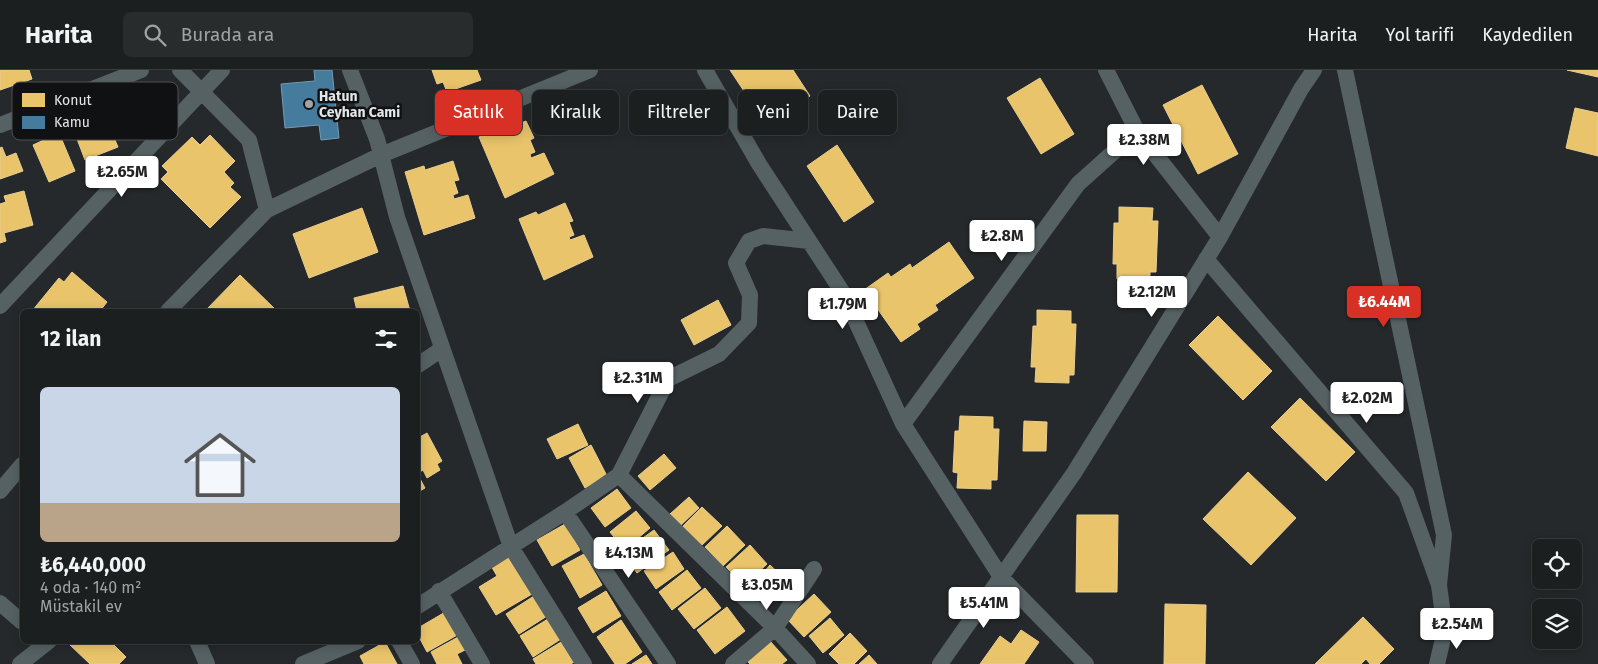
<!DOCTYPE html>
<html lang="tr">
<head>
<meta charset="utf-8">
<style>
  body { margin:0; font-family:"Fira Sans",sans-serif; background:#292c2d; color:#f1f3f6; height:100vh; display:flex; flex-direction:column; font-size:19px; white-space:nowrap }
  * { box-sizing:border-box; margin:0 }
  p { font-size:16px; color:#a0a2a5 }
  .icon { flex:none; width:28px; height:28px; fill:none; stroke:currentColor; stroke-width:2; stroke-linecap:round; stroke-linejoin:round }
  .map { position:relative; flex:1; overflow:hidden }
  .side { position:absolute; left:20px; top:239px; width:400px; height:335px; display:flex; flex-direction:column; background:#1c1f20; border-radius:8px; box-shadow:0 2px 12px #0003,0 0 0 1px #3a3d3e }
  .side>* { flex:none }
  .top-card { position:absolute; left:435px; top:20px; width:475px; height:45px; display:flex; gap:10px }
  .fabs { position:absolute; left:1532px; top:469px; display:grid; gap:10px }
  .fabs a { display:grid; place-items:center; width:50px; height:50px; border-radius:8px; background:#1c1f20; box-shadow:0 2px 12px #0003,0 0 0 1px #3a3d3e; font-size:25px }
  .price { position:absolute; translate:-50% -42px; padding:0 11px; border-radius:5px; background:#fff; color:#222; font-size:16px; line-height:32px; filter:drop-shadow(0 1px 2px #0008) }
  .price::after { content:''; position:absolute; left:50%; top:30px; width:15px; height:11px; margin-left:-8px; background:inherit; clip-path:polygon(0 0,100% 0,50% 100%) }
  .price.on { background:#d93025; color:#fff }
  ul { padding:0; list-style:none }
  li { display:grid; align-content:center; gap:10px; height:265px; padding:0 20px }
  li span { display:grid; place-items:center; height:155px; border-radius:8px; color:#555 }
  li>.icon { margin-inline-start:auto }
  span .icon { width:90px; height:90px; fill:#fffc; stroke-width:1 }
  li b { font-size:21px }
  h2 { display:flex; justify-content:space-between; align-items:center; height:60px; padding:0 20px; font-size:21px }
  .tag { padding:0 18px; border-radius:8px; background:#1c1f20; box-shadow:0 2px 12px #0003,0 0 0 1px #3a3d3e; font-size:18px; line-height:45px }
  .tag.on { background:#d93025; color:#fff }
  header { display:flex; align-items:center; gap:30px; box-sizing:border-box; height:70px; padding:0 25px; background:#1c1f20; border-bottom:1px solid #3a3d3e }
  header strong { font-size:24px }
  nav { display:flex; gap:28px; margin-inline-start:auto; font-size:18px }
  .search { width:350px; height:45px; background:#292c2d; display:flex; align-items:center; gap:12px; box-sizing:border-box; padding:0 18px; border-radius:8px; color:#a0a2a5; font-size:19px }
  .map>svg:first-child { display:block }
</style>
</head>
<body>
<header>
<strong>Harita</strong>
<div class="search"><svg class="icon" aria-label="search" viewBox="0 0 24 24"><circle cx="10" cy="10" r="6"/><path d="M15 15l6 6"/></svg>Burada ara</div>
<nav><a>Harita</a><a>Yol tarifi</a><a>Kaydedilen</a></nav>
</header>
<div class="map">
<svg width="1598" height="594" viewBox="0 0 1598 594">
  <rect width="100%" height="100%" fill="#26292b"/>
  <path fill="#e9c46a" stroke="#e8ce90" d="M 0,0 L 29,0 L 32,9 L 0,20 Z
    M 432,0 L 477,0 L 481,10 L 447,22 L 443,12 L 437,14 Z
    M 730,0 L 793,0 L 810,26 L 767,56 Z
    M 1567,0 L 1598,0 L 1598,7 Z
    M 1040,8 L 1074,64 L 1041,84 L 1007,28 Z
    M 1202,15 L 1238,84 L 1198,104 L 1163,35 Z
    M 98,33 L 102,45 L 96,47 L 104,66 L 112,63 L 118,77 L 85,90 L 68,45 Z
    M 1575,38 L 1598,43 L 1598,86 L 1566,78 Z
    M 526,51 L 534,68 L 530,70 L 535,82 L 530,84 L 531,88 L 544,83 L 554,104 L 505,128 L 479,67 L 497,59 L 499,62 Z
    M 59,63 L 75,101 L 49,112 L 33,75 Z
    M 210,65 L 235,91 L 224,102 L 234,113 L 230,117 L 241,127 L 210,158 L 161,109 L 168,102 L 162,96 L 192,67 L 200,75 Z
    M 837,75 L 874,132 L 844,152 L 807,96 Z
    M 2,77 L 6,87 L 16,83 L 23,101 L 0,109 L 0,78 Z
    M 453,91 L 459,110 L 454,111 L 458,123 L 453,125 L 454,129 L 468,125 L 475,148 L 424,165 L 405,102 L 424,96 L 425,100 Z
    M 24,121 L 33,155 L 4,163 L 6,171 L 0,173 L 0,134 L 6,132 L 4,126 Z
    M 565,133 L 573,151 L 569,152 L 574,165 L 569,167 L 570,170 L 584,165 L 593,187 L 544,210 L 519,149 L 536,142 L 538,145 Z
    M 1119,137 L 1153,138 L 1152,151 L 1158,151 L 1156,202 L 1150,202 L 1150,210 L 1117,209 L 1117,194 L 1113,194 L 1114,153 L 1119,153 Z
    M 362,138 L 378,182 L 309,208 L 293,164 Z
    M 949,172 L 974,208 L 935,235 L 938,240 L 917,254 L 920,259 L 901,272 L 864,220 L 888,203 L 891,207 L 910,194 L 912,198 Z
    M 72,202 L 107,232 L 100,241 L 32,241 L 59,208 L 64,212 Z
    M 240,205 L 276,240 L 275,241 L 205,241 Z
    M 403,216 L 410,241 L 357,241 L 354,228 Z
    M 718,230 L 731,255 L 694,275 L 681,250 Z
    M 1037,240 L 1071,241 L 1071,254 L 1076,254 L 1074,305 L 1069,305 L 1069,313 L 1035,312 L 1036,297 L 1031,297 L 1033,256 L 1037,256 Z
    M 1218,246 L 1272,301 L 1243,330 L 1189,275 Z
    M 1300,328 L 1355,382 L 1326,411 L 1271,357 Z
    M 960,346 L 993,347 L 993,359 L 999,359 L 997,410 L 991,410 L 991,419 L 957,418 L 958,403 L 953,402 L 955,361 L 959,361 Z
    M 1024,351 L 1047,352 L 1046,381 L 1023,381 Z
    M 578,354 L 588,375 L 557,389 L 547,369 Z
    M 427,363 L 442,391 L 437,394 L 440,400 L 427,408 L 423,400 L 418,403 L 418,368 Z
    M 591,375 L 607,406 L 585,418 L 569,388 Z
    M 664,384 L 676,398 L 650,420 L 638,406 Z
    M 1248,402 L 1296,448 L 1251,495 L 1203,449 Z
    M 418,405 L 425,418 L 418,422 Z
    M 617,419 L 631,438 L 605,457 L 591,438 Z
    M 689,427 L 699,438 L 681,455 L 670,444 Z
    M 702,437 L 722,456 L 701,476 L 682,457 Z
    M 636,441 L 650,458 L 624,480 L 610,462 Z
    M 1077,445 L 1118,445 L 1117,522 L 1076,522 Z
    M 565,454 L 580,480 L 552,496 L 537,470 Z
    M 727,456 L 745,475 L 723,496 L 705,477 Z
    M 654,460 L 669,480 L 637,503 L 622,483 Z
    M 750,475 L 767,494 L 744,516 L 726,497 Z
    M 673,482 L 684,499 L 656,519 L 644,501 Z
    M 507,483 L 532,524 L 496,545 L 479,517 L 497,506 L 490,494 Z
    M 584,484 L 602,515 L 580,528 L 562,496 Z
    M 770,495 L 789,513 L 769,535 L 750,518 Z
    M 687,500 L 701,518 L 672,540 L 659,522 Z
    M 705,518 L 721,538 L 694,559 L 678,539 Z
    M 606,521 L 621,546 L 593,563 L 578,538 Z
    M 814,524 L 831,542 L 804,567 L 787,549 Z
    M 534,526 L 547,546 L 519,564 L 506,544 Z
    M 1165,534 L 1206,535 L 1205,594 L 1164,594 Z
    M 727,537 L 745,561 L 715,584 L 697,560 Z
    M 447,541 L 459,564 L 427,582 L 418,565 L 418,558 Z
    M 1363,547 L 1394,579 L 1379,594 L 1370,594 L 1366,589 L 1361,594 L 1315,594 Z
    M 830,548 L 844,565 L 823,583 L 809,566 Z
    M 548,549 L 561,569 L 533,587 L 520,566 Z
    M 621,550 L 642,582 L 625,594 L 615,594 L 597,567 Z
    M 1021,560 L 1039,572 L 1024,594 L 980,594 L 1000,566 L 1011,574 Z
    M 850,563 L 867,581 L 854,594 L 839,594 L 829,584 Z
    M 460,566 L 467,579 L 457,584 L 462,594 L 437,594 L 431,582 Z
    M 769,570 L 787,590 L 782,594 L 750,594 L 747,591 Z
    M 74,571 L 110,571 L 126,587 L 119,594 L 90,594 L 70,575 Z
    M 385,572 L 397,594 L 364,594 L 360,586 Z
    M 561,572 L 574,592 L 571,594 L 536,594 L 533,589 Z
    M 646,585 L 652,594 L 632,594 Z
    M 869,585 L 877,594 L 859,594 Z"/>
  <path fill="#457b9d" stroke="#759bb4" d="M 314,0 L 332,0 L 339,68 L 321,70 L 319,55 L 285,58 L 281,14 L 315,11 Z"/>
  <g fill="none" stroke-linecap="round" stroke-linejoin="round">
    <path stroke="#566164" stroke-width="16" d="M 180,0 L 249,70 L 267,140
      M 350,0 L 377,69 L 397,147 L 511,477 L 584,594
      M 705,0 L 759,94 L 843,223 L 903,354 L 1001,507 L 1086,594
      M 1106,0 L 1137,61 L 1220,167
      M 1345,0 L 1444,465 L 1439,515
      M 0,55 L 141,0
      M 1206,189 L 1406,423 L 1439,515 L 1445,560 L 1437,594
      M 0,236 L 222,0
      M 168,241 L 267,140 L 381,85 L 590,0
      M 418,295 L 442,279
      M 903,354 L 1078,114 L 1137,61
      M 619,405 L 775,558 L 808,594
      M 0,421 L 22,395
      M 565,442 L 668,594
      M 439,521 L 482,594
      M 0,533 L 22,552
      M 418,536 L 565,442 L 619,405 L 668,309 L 719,284 L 749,253 L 750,225 L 736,193 L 749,171 L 763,166 L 809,171
      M 197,571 L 207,594
      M 399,571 L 412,594
      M 20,594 L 49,571
      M 303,594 L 358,571
      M 733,594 L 775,558 L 814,499
      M 940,594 L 1074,403 L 1107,350 L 1220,167 L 1301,19 L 1314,0"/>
  </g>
  <circle fill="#a2a4a6" stroke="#101113" stroke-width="2" cx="309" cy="34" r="5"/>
  <g text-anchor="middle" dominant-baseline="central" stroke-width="5" stroke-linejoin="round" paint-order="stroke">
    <g font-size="14" font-weight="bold" fill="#e4e6e8" stroke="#101113" text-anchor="start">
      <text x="319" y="26">Hatun<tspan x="319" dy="16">Ceyhan Cami</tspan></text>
    </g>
  </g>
  <rect x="12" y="12" width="166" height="58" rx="8" fill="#101113" stroke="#505153" stroke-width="1"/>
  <rect x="22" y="23" width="23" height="14" fill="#e9c46a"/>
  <rect x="22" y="46" width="23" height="13" fill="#457b9d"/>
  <g font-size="14" fill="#e4e6e8">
    <text x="54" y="35">Konut</text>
    <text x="54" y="57">Kamu</text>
  </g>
</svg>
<div class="fabs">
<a><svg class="icon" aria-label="locate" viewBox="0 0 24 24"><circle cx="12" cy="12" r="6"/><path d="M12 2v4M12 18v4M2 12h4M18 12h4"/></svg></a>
<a><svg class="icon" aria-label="layers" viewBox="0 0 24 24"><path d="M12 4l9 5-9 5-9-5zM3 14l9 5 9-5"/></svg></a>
</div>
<b class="price" style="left:1144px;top:96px">₺2.38M</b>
<b class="price" style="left:122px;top:128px">₺2.65M</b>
<b class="price" style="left:1002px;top:192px">₺2.8M</b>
<b class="price" style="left:1152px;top:248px">₺2.12M</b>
<b class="price on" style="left:1384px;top:258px">₺6.44M</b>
<b class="price" style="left:843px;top:260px">₺1.79M</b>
<b class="price" style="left:638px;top:334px">₺2.31M</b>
<b class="price" style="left:1367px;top:354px">₺2.02M</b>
<b class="price" style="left:629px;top:509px">₺4.13M</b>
<b class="price" style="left:767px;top:541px">₺3.05M</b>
<b class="price" style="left:984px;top:559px">₺5.41M</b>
<b class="price" style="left:1457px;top:580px">₺2.54M</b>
<div class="top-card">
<a class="tag on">Satılık</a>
<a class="tag">Kiralık</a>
<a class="tag">Filtreler</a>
<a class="tag">Yeni</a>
<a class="tag">Daire</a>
</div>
<section class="side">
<h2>12 ilan<svg class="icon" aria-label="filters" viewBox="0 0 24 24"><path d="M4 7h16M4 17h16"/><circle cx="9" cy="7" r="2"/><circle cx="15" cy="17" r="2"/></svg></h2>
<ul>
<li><span style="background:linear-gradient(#c9d6e8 75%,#b9a48a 0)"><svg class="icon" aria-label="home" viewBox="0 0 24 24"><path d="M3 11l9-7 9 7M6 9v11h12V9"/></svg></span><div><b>₺6,440,000</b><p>4 oda · 140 m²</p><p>Müstakil ev</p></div></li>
</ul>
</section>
</div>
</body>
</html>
